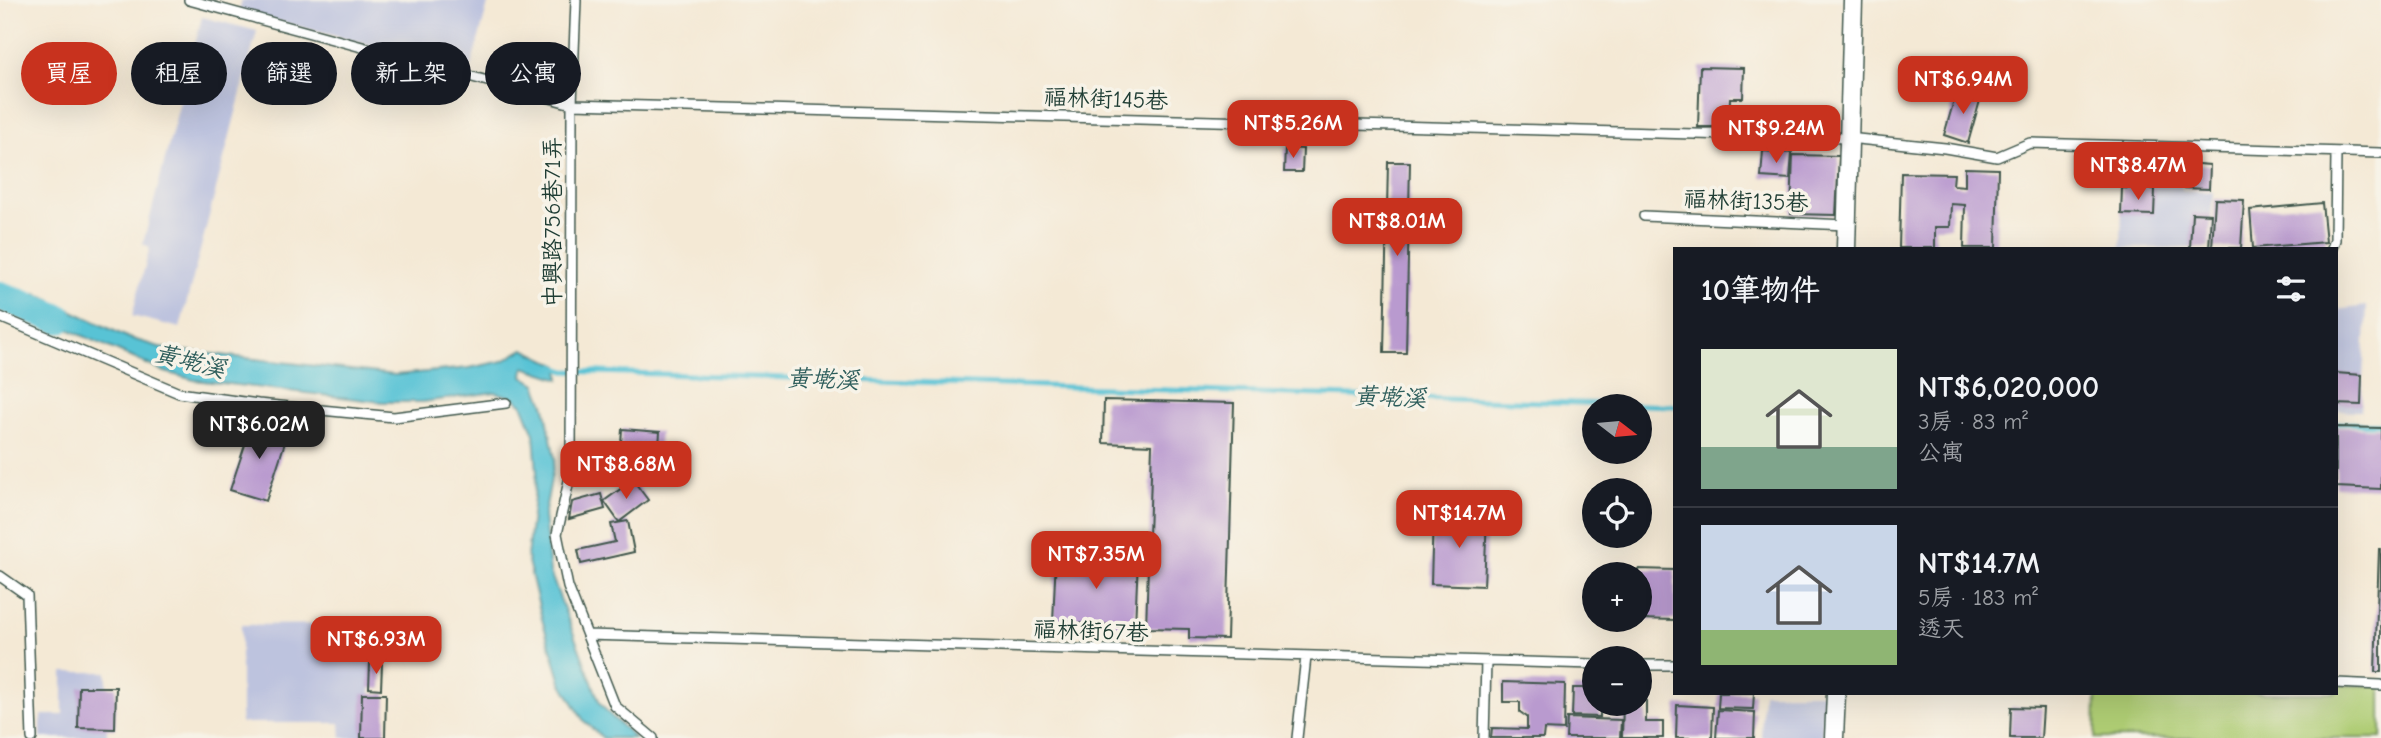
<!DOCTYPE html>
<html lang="zh-TW">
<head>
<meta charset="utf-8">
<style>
  body { margin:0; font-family:"Comic Neue","LXGW WenKai TC",sans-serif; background:#242831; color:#f1f3f6; height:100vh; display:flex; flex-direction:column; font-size:26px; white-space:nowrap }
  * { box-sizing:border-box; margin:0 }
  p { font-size:23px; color:#9ea1a6 }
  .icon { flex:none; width:38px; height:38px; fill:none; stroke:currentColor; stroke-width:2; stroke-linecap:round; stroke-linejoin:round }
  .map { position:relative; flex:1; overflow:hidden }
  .sheet { position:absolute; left:1673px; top:247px; width:665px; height:448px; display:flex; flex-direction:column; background:#171b24; border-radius:0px; box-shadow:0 7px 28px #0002 }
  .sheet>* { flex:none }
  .hud { position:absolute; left:21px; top:42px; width:665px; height:63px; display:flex; gap:14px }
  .needle { width:46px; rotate:106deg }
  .tools { position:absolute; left:1582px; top:394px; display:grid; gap:14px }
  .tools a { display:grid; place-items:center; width:70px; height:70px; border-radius:50%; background:#171b24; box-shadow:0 7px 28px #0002; font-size:35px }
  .price { position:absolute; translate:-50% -60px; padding:0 16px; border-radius:14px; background:#c8321e; color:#fff; font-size:23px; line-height:46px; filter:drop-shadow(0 2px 4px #0008) }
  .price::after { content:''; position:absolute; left:50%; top:42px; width:21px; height:16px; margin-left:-10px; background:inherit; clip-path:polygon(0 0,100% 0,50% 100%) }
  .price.on { background:#222; color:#fff }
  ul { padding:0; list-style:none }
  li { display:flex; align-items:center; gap:21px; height:175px; padding:0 28px }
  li+li { border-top:2px solid #363941 }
  li span { display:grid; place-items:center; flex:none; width:196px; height:140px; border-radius:0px; color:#555 }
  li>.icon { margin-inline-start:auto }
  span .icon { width:84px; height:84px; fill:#fffc; stroke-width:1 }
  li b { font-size:30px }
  h2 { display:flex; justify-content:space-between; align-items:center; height:84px; padding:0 28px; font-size:30px }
  .chip { padding:0 24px; border-radius:32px; background:#171b24; box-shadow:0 7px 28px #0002; font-size:24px; line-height:63px }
  .chip.on { background:#c8321e; color:#fff }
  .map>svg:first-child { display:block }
</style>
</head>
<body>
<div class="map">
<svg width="2381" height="738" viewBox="0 0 2381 738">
  <rect width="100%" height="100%" fill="#f7f3e8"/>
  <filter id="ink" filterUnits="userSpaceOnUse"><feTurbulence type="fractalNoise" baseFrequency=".0143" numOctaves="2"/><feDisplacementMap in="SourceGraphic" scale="14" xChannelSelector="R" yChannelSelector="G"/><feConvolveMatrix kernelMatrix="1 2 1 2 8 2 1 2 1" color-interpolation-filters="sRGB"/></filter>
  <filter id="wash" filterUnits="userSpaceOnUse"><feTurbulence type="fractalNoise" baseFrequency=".00686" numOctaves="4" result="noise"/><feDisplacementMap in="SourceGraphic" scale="28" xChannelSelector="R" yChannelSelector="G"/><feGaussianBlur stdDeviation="1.57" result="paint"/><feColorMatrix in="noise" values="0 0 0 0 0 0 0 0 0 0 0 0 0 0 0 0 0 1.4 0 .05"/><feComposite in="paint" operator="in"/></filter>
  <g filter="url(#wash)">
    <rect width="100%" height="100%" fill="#f4e9d5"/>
    <path fill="#bdc3de" d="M 242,0 L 489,0 L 470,71 L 239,11 Z
      M 202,17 L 257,31 L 180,328 L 132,316 L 150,247 L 143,244 Z
      M 2123,152 L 2183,154 L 2181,191 L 2213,192 L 2209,248 L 2121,248 Z
      M 2367,306 L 2361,411 L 2336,410 L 2336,310 Z
      M 370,624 L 370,738 L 341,738 L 340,723 L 241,723 L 241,625 Z
      M 63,672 L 107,672 L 107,738 L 41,738 L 41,715 L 63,715 Z
      M 1763,693 L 1824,693 L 1822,738 L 1761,738 Z"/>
    <path fill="#aecc73" stroke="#668454" stroke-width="2" d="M 2336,685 L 2381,686 L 2381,738 L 2095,738 L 2096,693 L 2336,693 Z"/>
    <path fill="#59c3d5" stroke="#3c8084" stroke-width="2" d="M 37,294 L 129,338 L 166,349 L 395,375 L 469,368 L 503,361 L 524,349 L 559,366 L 560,379 L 524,367 L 523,376 L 536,384 L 545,407 L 555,459 L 544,516 L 550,572 L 600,703 L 609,714 L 635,738 L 603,738 L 584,721 L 561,682 L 542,619 L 527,557 L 537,472 L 534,434 L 522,404 L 512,397 L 495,392 L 423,402 L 382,402 L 194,380 L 165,372 L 22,309 L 25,299 Z"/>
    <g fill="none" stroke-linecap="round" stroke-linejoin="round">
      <path stroke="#59c3d5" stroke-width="5" d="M 554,366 L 565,371 L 1675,406
        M 2336,423 L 2381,424"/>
      <path stroke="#59c3d5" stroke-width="30" d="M 0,296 L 59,319"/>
    </g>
    <g id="blocks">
      <path fill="#b99acf" d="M 1700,67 L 1744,68 L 1743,98 L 1730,98 L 1729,127 L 1698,127 Z
        M 1957,90 L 1981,97 L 1968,143 L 1944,135 Z
        M 1285,148 L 1303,149 L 1302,172 L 1284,172 Z
        M 1763,151 L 1792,153 L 1790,179 L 1761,177 Z
        M 1793,155 L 1839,156 L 1836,215 L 1791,214 Z
        M 1388,162 L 1410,162 L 1406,353 L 1384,353 Z
        M 2185,163 L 2210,165 L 2209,189 L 2184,188 Z
        M 1965,168 L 1998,169 L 1996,248 L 1964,248 L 1965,205 L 1951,204 L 1950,227 L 1935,227 L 1935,248 L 1899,248 L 1901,173 L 1954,174 L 1953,185 L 1965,186 Z
        M 2122,188 L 2155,189 L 2154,215 L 2121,214 Z
        M 2215,199 L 2244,200 L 2241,248 L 2212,248 Z
        M 2322,203 L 2326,242 L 2253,248 L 2250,210 Z
        M 2192,213 L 2211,214 L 2209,248 L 2190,248 Z
        M 2336,373 L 2362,375 L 2361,405 L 2336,404 Z
        M 1104,400 L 1234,403 L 1227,639 L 1189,638 L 1189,629 L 1146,628 L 1152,445 L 1103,443 Z
        M 253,421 L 288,433 L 266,501 L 230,490 Z
        M 2336,427 L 2381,428 L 2381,489 L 2336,487 Z
        M 622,429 L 660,432 L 658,460 L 620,458 Z
        M 633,480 L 648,500 L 619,522 L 604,501 Z
        M 601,494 L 605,509 L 569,519 L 572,502 Z
        M 1433,514 L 1487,516 L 1484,586 L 1431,584 Z
        M 628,521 L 634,552 L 581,564 L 578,550 L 615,542 L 611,524 Z
        M 2379,549 L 2381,549 L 2381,672 L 2375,672 Z
        M 1056,556 L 1138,559 L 1135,626 L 1053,622 Z
        M 1638,569 L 1675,570 L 1675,620 L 1640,619 Z
        M 370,663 L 382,664 L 381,689 L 369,688 Z
        M 1503,682 L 1565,684 L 1564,730 L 1544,729 L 1543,738 L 1491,738 L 1492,728 L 1527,729 L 1527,717 L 1520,712 L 1520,702 L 1503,702 Z
        M 79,687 L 116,687 L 115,729 L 78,728 Z
        M 1573,688 L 1594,688 L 1594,704 L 1600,704 L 1600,717 L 1572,716 Z
        M 1719,693 L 1754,693 L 1753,709 L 1718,708 Z
        M 362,694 L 386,694 L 385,738 L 361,738 Z
        M 1640,699 L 1646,699 L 1646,722 L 1663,722 L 1663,738 L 1622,738 L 1623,704 L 1640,704 Z
        M 1677,705 L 1713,707 L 1712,738 L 1676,738 Z
        M 2011,707 L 2043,708 L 2041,738 L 2010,738 Z
        M 1718,710 L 1755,712 L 1754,738 L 1716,738 Z
        M 1567,718 L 1621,720 L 1620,738 L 1566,738 Z"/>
    </g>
  </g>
  <g filter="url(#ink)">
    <use href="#blocks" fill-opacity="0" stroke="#3f574c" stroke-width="2"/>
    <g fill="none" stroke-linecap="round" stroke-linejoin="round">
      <defs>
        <path id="lane" d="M 189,0 L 572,104 L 1848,138 L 1945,148 L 1997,157 L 2030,143 L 2381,153
          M 576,0 L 572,104 L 571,472 L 557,534 L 568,587 L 615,706 L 653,738
          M 1644,216 L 1846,225
          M 2332,248 L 2335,240 L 2336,152
          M 0,317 L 179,393 L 258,404 L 394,417 L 506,403
          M 0,576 L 27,595 L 32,738
          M 587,635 L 1594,664
          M 1640,665 L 1675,665
          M 2336,683 L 2381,685
          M 1297,738 L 1306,657
          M 1484,738 L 1486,661"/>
        <path id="street" d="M 1846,248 L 1853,0
          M 1834,738 L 1836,693"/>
      </defs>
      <use href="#lane" stroke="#3f574c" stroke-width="12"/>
      <use href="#street" stroke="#3f574c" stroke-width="21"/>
      <use href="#lane" stroke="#fff" stroke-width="9"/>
      <use href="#street" stroke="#fff" stroke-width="18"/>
    </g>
  </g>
  <g text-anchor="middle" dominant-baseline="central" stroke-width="7" stroke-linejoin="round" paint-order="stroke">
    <g font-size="23" fill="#1f3d34" stroke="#f7f3e8">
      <text transform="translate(1106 99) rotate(2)">福林街145巷</text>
      <text transform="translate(1746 201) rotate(2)">福林街135巷</text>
      <text transform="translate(552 222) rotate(-90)">中興路756巷71弄</text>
      <text transform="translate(1091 631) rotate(2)">福林街67巷</text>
    </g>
    <g font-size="24" font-style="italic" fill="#2e5e5c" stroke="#f7f3e8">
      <text transform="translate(190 361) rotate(14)">黃墘溪</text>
      <text transform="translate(823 379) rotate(2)">黃墘溪</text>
      <text transform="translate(1390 397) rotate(2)">黃墘溪</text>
    </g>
  </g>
</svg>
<div class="tools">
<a><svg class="needle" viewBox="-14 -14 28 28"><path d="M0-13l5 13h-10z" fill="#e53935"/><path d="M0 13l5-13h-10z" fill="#9ea1a6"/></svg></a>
<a><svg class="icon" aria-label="locate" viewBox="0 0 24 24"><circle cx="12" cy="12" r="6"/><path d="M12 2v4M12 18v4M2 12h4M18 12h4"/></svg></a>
<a>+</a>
<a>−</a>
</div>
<b class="price" style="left:1963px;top:116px">NT$6.94M</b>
<b class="price" style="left:1293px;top:160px">NT$5.26M</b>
<b class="price" style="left:1776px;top:165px">NT$9.24M</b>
<b class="price" style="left:2138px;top:202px">NT$8.47M</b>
<b class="price" style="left:1397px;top:258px">NT$8.01M</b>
<b class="price on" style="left:259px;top:461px">NT$6.02M</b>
<b class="price" style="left:626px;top:501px">NT$8.68M</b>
<b class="price" style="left:1459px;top:550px">NT$14.7M</b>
<b class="price" style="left:1096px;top:591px">NT$7.35M</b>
<b class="price" style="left:376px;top:676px">NT$6.93M</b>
<div class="hud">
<a class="chip on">買屋</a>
<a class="chip">租屋</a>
<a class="chip">篩選</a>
<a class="chip">新上架</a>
<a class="chip">公寓</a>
</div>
<section class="sheet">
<h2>10筆物件<svg class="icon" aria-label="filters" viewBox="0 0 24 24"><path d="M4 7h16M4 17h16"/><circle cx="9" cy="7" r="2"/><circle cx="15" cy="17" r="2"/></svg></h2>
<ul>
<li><span style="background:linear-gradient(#dfe7d0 70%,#7fa58c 0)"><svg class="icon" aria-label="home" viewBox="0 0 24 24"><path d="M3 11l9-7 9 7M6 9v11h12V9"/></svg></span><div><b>NT$6,020,000</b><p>3房 · 83 m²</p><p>公寓</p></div></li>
<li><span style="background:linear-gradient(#c9d6e8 75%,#8fb573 0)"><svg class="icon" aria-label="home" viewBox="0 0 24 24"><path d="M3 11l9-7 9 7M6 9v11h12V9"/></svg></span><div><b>NT$14.7M</b><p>5房 · 183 m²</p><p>透天</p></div></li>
</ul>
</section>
</div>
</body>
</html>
